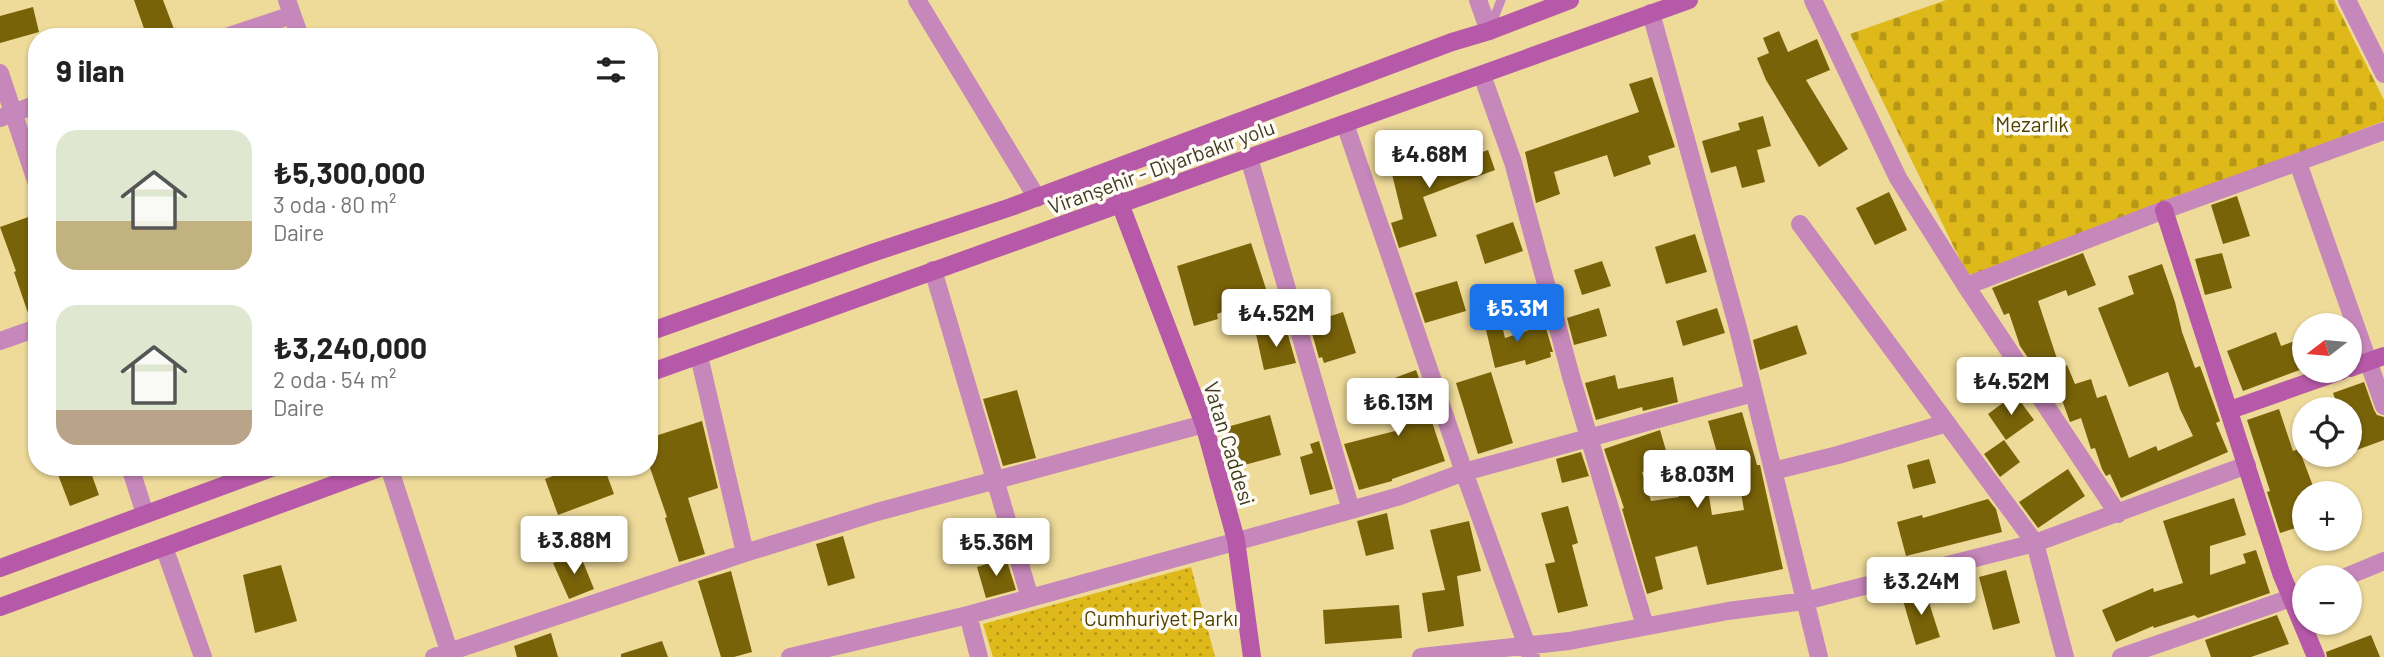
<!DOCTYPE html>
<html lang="tr">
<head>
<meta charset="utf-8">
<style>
  body { margin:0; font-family:Barlow,sans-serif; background:#f6f6f6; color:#222; height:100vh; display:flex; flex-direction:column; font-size:26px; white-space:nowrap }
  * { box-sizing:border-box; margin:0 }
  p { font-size:23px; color:#767676 }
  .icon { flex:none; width:38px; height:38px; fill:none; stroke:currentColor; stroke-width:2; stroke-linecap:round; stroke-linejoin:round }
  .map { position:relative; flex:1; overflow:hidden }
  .side { position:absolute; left:28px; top:28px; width:630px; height:448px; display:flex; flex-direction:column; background:#fff; border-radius:28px; box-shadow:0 2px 5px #0004 }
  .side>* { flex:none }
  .needle { width:46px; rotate:254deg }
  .buttons { position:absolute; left:2292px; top:313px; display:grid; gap:14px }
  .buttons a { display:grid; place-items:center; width:70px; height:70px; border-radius:50%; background:#fff; box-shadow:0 2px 5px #0004; font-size:35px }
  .price { position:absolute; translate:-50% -60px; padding:0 16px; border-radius:7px; background:#fff; color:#222; font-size:23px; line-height:46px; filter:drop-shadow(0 2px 4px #0008) }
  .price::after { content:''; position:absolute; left:50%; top:42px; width:21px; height:16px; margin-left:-10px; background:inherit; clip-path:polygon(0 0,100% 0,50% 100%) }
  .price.selected { background:#1a73e8; color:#fff }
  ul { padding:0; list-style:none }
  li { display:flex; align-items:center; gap:21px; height:175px; padding:0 28px }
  li span { display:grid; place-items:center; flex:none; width:196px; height:140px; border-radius:21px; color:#555 }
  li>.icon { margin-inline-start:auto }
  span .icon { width:84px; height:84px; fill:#fffc; stroke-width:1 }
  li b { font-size:30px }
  h2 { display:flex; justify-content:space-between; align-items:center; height:84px; padding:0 28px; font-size:30px }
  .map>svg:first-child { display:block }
</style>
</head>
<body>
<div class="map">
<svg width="2384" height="657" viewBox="0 0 2384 657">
  <defs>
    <pattern id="cemetery-stones" width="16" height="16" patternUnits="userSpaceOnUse" patternTransform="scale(1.75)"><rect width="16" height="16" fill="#dfb919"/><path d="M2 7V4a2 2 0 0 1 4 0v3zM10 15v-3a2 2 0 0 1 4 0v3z" fill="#b69816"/></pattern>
    <pattern id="park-dots" width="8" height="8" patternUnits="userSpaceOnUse" patternTransform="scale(1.75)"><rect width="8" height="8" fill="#dfb919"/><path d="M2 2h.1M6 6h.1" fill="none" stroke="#b69816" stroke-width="1.8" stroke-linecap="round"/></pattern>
  </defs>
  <rect width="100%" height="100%" fill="#eeda99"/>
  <path fill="url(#cemetery-stones)" d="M 1946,0 L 2334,0 L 2384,100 L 2384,121 L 1975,274 L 1967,274 L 1850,34 Z"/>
  <path fill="url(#park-dots)" d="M 1191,567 L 1215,657 L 993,657 L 983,624 Z"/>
  <path fill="#796309" d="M 134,0 L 163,0 L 177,37 L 147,37 Z
    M 33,7 L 39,32 L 0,43 L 0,16 Z
    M 1779,31 L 1788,52 L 1817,39 L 1830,70 L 1806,80 L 1848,149 L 1819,167 L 1766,80 L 1757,58 L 1769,53 L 1763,38 Z
    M 1652,77 L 1675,147 L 1648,156 L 1651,164 L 1614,177 L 1607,155 L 1554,172 L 1560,194 L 1536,203 L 1525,152 L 1639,112 L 1629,84 Z
    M 1763,116 L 1771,146 L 1757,150 L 1765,182 L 1742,188 L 1736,166 L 1711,173 L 1702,141 L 1740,130 L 1738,123 Z
    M 1440,150 L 1445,165 L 1488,150 L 1495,170 L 1423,197 L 1437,236 L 1399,248 L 1391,223 L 1403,219 L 1390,166 Z
    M 1889,192 L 1907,230 L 1875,245 L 1856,208 Z
    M 2237,196 L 2250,236 L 2223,244 L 2211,205 Z
    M 34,215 L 37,223 L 37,317 L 30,319 L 14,272 L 16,271 L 0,227 Z
    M 1513,222 L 1523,251 L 1485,264 L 1476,235 Z
    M 1695,234 L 1707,272 L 1666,284 L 1655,247 Z
    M 1251,243 L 1268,295 L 1217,314 L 1218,319 L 1194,326 L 1177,266 Z
    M 2083,253 L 2096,285 L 2068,296 L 2066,290 L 2038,301 L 2060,368 L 2067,365 L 2075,384 L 2091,379 L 2097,398 L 2106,395 L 2129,458 L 2156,446 L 2158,451 L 2193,436 L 2180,409 L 2168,372 L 2129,387 L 2098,308 L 2134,294 L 2128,276 L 2162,264 L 2175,302 L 2182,332 L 2195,368 L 2200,366 L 2220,421 L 2216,423 L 2228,452 L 2121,498 L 2110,474 L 2106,476 L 2102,469 L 2095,448 L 2091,449 L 2081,418 L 2070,422 L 2058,389 L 2051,392 L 2020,346 L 2009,313 L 2004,315 L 1992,288 Z
    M 2222,253 L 2232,288 L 2205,295 L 2195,259 Z
    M 1602,261 L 1611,286 L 1582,295 L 1574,270 Z
    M 1457,281 L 1466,311 L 1425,323 L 1415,293 Z
    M 1599,308 L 1607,336 L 1574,345 L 1567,318 Z
    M 1717,308 L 1725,333 L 1683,346 L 1676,321 Z
    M 1343,312 L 1356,353 L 1324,363 L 1322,357 L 1319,358 L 1309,323 Z
    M 1499,313 L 1505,338 L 1545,325 L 1553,352 L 1550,352 L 1551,357 L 1526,365 L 1525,360 L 1495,368 L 1483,317 Z
    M 1797,325 L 1807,354 L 1760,370 L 1753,340 Z
    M 1286,328 L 1296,363 L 1264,370 L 1256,334 Z
    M 2276,332 L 2281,346 L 2305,337 L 2305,368 L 2243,391 L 2227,351 Z
    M 1416,370 L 1429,406 L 1427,407 L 1445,461 L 1392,479 L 1392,481 L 1359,490 L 1344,444 L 1399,430 L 1381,383 Z
    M 1491,372 L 1513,443 L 1478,454 L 1456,383 Z
    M 1615,375 L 1618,389 L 1673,377 L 1678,402 L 1643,411 L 1642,407 L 1596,420 L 1585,383 Z
    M 2364,382 L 2374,410 L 2377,415 L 2384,417 L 2384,440 L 2354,451 L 2350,439 L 2350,410 L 2339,410 L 2333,393 Z
    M 1017,390 L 1036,458 L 1003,466 L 983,399 Z
    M 2015,394 L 2034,420 L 2006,440 L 1988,414 Z
    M 2279,409 L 2293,451 L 2299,449 L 2316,494 L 2305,494 L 2305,525 L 2280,533 L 2267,492 L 2270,491 L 2247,420 Z
    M 1742,412 L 1757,465 L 1760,465 L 1783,569 L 1707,585 L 1697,546 L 1655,557 L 1663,589 L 1647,594 L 1622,509 L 1624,508 L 1604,449 L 1660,430 L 1670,464 L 1642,472 L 1651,501 L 1679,497 L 1677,482 L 1706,477 L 1712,515 L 1744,510 L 1736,463 L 1721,467 L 1708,421 Z
    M 1270,415 L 1281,455 L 1237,467 L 1227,427 Z
    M 702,421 L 718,488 L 688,498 L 705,554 L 679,562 L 665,518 L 667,517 L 649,465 L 649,438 Z
    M 2004,440 L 2020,462 L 2000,477 L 1984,454 Z
    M 1319,441 L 1333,489 L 1310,495 L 1300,457 L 1313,453 L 1310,444 Z
    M 1581,452 L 1589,476 L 1562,483 L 1556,459 Z
    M 1929,459 L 1936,483 L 1913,489 L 1907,465 Z
    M 55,467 L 89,467 L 99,495 L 70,506 Z
    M 577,467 L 604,467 L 614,494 L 558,515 L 545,479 Z
    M 2068,469 L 2085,496 L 2038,528 L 2019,502 Z
    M 2234,498 L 2246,535 L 2210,546 L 2210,575 L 2246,563 L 2243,554 L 2256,550 L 2270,593 L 2198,618 L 2194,615 L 2154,628 L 2153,626 L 2116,642 L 2102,610 L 2153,588 L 2154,592 L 2183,583 L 2163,521 Z
    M 1988,499 L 1996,509 L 2002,532 L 1906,556 L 1897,522 L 1922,515 L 1923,518 Z
    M 1568,506 L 1578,543 L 1572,545 L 1588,606 L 1558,613 L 1545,564 L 1555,562 L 1541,513 Z
    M 1387,513 L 1394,549 L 1366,556 L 1357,521 Z
    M 1469,521 L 1481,571 L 1457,576 L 1464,626 L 1428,632 L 1422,593 L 1445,590 L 1430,530 Z
    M 843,536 L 855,578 L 828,586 L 816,544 Z
    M 579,552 L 594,589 L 569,599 L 553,563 Z
    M 1006,558 L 1016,590 L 986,598 L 977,567 Z
    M 281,565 L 297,621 L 255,633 L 243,575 Z
    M 2006,570 L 2020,623 L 1993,630 L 1979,577 Z
    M 731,571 L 752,652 L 734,657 L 721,657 L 698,581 Z
    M 1925,590 L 1940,637 L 1916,645 L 1902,597 Z
    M 1399,605 L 1402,638 L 1325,644 L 1323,610 Z
    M 2277,615 L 2289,644 L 2251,657 L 2211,657 L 2205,640 Z
    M 551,633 L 558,657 L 517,657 L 514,646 Z
    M 2371,635 L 2380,657 L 2327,657 L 2326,652 Z
    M 662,641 L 668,657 L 621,657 L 621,654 Z"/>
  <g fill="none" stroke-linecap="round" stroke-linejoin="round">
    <path stroke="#c687ba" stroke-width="9" d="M 1490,28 L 1501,0"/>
    <path stroke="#c687ba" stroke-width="18" d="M 287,0 L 300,37
      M 917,0 L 1037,198
      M 1478,0 L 1489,31
      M 1813,0 L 1898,178 L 1966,286 L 2118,514
      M 2347,0 L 2384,74
      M 1651,13 L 1738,328 L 1819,657
      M 226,37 L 292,15
      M 0,73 L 37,184
      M 1482,75 L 1513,162 L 1572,380 L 1645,626
      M 0,118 L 37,104
      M 1345,124 L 1464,472 L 1531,657
      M 1249,158 L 1351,510
      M 2298,163 L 2384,406
      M 1800,224 L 2035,543 L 2065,657
      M 933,270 L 1030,598
      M 1966,286 L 2164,210 L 2384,131
      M 0,341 L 37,328
      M 699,356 L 745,553
      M 130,467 L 145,514
      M 389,467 L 451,657
      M 1773,471 L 1838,455 L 1947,423
      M 164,547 L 203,657
      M 2343,578 L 2384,561
      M 968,615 L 979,657
      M 434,657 L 745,553 L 877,512 L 1204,424
      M 790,657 L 968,615 L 1351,510 L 1400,496 L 1464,472 L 1753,393
      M 1421,657 L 1569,641 L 1728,611 L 1805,601 L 2035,543 L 2247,465
      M 2121,657 L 2305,593"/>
    <path stroke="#b759a9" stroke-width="18" d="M 1108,172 L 1204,424 L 1236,540 L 1252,657
      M 2164,210 L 2281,573 L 2316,657
      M 649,332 L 872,253 L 1011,207 L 1452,42 L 1489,31 L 1570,0
      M 2350,368 L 2384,356
      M 649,373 L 1689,0
      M 2230,410 L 2341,371
      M 0,568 L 274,467
      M 0,607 L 382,467"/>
  </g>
  <g text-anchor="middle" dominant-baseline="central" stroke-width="7" stroke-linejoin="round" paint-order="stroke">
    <g font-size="21" fill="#514100" stroke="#fefcf6">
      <text x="2032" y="123">Mezarlık</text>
      <text x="1161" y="617">Cumhuriyet Parkı</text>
    </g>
    <g font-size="21" fill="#433b21" stroke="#fefcf6">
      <text transform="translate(1161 166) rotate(-20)">Viranşehir - Diyarbakır yolu</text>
      <text transform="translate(1230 443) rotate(73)">Vatan Caddesi</text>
    </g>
  </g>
</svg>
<div class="buttons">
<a><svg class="needle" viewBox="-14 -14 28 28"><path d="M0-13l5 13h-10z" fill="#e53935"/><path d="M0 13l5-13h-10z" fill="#767676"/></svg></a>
<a><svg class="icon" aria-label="locate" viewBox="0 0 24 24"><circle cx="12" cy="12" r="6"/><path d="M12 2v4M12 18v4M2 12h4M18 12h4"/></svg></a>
<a>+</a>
<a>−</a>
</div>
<b class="price" style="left:1429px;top:190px">₺4.68M</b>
<b class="price selected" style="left:1517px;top:344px">₺5.3M</b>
<b class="price" style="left:1276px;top:349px">₺4.52M</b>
<b class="price" style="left:2011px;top:417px">₺4.52M</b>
<b class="price" style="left:1398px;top:438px">₺6.13M</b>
<b class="price" style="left:1697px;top:510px">₺8.03M</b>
<b class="price" style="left:574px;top:576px">₺3.88M</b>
<b class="price" style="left:996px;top:578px">₺5.36M</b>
<b class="price" style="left:1921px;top:617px">₺3.24M</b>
<section class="side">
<h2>9 ilan<svg class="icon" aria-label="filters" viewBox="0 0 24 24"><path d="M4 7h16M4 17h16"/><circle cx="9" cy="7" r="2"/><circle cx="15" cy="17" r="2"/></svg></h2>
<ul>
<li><span style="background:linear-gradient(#dfe7d0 65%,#c2b280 0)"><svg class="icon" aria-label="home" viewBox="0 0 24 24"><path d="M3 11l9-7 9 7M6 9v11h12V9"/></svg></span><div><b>₺5,300,000</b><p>3 oda · 80 m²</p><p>Daire</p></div></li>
<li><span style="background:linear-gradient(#dfe7d0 75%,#b9a48a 0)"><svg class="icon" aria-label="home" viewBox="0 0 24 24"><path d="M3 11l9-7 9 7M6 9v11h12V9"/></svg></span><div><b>₺3,240,000</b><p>2 oda · 54 m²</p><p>Daire</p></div></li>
</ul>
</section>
</div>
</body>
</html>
